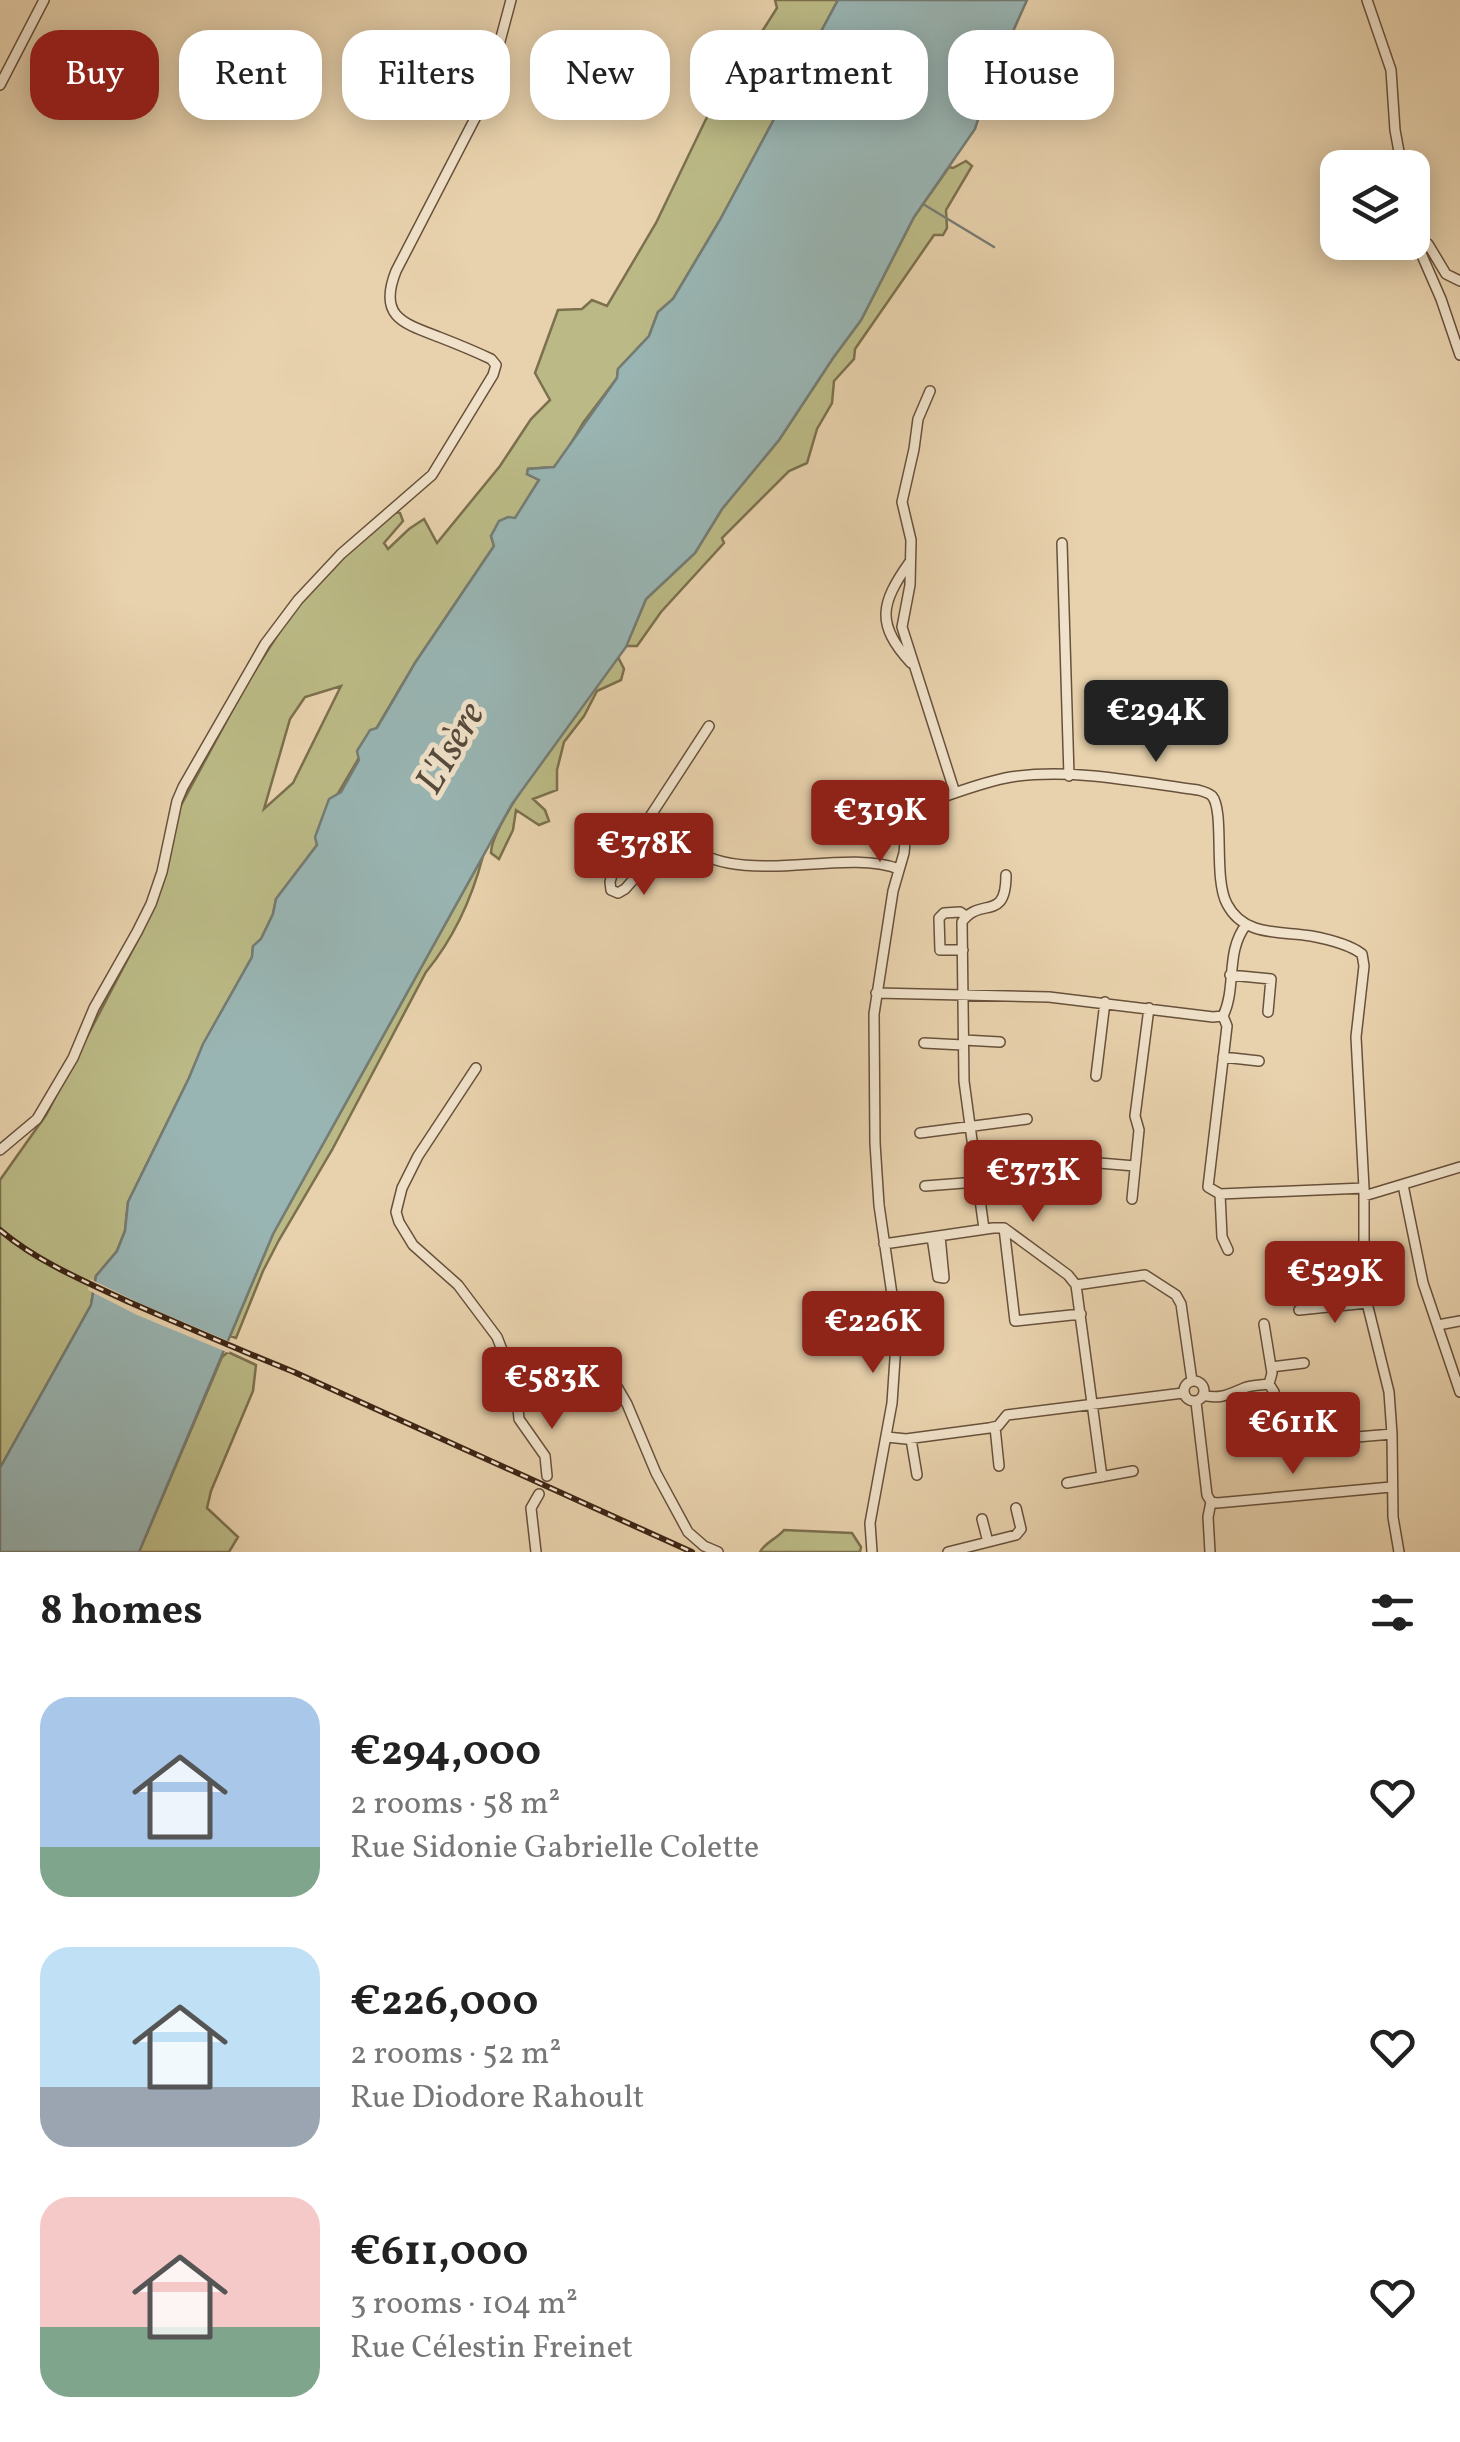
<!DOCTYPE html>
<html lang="en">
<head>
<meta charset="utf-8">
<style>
  body { margin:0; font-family:Vollkorn,serif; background:#f6f6f6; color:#222; height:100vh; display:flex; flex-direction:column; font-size:38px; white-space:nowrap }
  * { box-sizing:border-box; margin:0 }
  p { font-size:32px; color:#767676 }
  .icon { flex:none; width:55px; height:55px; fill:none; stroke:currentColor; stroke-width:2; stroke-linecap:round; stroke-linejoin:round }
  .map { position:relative; height:1552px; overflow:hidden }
  .details { display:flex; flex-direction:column; background:#fff; flex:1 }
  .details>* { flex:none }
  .guide { position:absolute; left:30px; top:30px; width:1400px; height:90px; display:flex; gap:20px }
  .buttons { position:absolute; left:1320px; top:150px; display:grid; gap:20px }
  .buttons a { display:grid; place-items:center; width:110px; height:110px; border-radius:20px; background:#fff; box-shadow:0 5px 25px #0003; font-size:50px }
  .price { position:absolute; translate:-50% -85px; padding:0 22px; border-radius:10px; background:#8f2418; color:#fff; font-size:32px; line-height:65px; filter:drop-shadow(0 2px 5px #0008) }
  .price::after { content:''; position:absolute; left:50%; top:60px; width:30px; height:22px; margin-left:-15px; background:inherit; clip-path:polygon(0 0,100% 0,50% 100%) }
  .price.selected { background:#222; color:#fff }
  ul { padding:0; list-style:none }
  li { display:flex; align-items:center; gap:30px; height:250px; padding:0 40px }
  li span { display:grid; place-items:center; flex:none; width:280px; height:200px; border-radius:30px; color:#555 }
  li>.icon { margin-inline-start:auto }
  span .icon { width:120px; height:120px; fill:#fffc; stroke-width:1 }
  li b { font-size:42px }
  h2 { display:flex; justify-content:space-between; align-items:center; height:120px; padding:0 40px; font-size:42px }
  .tag { padding:0 35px; border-radius:30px; background:#fff; box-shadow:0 5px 25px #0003; font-size:35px; line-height:90px }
  .tag.selected { background:#8f2418; color:#fff }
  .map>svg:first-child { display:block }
</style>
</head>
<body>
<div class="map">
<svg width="1460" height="1552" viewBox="0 0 1460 1552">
  <rect width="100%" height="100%" fill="#e8d2ad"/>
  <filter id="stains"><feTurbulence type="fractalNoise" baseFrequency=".002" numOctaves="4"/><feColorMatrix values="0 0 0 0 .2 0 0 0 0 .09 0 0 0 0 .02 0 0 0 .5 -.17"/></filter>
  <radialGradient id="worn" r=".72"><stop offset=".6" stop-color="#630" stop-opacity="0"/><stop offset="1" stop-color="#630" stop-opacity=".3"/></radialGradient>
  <path fill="#bbba86" stroke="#7c704e" stroke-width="2.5" fill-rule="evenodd" d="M 775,0 L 838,0 L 720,220 L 673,299 L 658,312 L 649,336 L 618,369 L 617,378 L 583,423 L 562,459 L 554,467 L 528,469 L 527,474 L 539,480 L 515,519 L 491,536 L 494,546 L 415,663 L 337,795 L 317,845 L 276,899 L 273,914 L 261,939 L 253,947 L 252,957 L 203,1045 L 189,1078 L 128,1202 L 125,1231 L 117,1251 L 96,1276 L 91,1305 L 0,1468 L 0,1180 L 46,1115 L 142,932 L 166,874 L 179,809 L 247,683 L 298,603 L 382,517 L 392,511 L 400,513 L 403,521 L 384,543 L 388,549 L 409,529 L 424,519 L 437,543 L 500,466 L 531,419 L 550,400 L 535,373 L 558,310 L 582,309 L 592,300 L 607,306 L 656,223 L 706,119 L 777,8 ZM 341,686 L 293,783 L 264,809 L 290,719 L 305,697 Z
    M 966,161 L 972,166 L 946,210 L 947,228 L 943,235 L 934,235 L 855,349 L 854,359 L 834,381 L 832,403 L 817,429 L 807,463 L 789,471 L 722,538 L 724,543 L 661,612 L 637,646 L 626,646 L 646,599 L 695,553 L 722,509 L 779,440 L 833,358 L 861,320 L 914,217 L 949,167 L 953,168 Z
    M 618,657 L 624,669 L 621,680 L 597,691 L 584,716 L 564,742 L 557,770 L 557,790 L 533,799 L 545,810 L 549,821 L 539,825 L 516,810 L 513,830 L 499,859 L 491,853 C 491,819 593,692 618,657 Z
    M 483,856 C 472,898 454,938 426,972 L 332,1150 L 279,1240 L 263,1271 L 236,1338 L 230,1336 L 273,1234 Z
    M 228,1352 L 256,1365 L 253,1391 L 211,1491 L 207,1508 L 238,1537 L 229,1552 L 139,1552 L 222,1357 Z
    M 784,1530 L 852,1533 L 861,1547 L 860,1552 L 760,1552 C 764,1543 778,1538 784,1530 Z"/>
  <path fill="#99b5b3" stroke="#757c74" stroke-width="2.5" d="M 838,0 L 1027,0 L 990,83 L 975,129 L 914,217 L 861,320 L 833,358 L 779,440 L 722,509 L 695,553 L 646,599 L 626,647 L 512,804 L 273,1234 L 139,1552 L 0,1552 L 0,1468 L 91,1305 L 96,1276 L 117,1251 L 125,1231 L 128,1202 L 189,1078 L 203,1044 L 252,957 L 253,946 L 261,939 L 273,914 L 276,899 L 317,845 L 315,837 L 329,799 L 341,792 L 359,760 L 357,751 L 370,730 L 377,728 L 415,663 L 494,546 L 491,536 L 499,521 L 508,517 L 515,518 L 539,480 L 527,474 L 528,469 L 554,467 L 617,378 L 618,369 L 649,336 L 658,312 L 673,299 L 720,220 Z"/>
  <path fill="#e8d2ad" d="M 90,1279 L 141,1304 L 233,1343 L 229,1353 L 137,1315 L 88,1290 Z"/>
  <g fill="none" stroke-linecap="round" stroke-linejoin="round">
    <path stroke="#757c74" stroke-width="2.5" d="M 923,204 L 994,247"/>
    <defs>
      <path id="minor" d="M 1367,0 L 1391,70 L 1395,130 L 1402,168
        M 0,85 L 44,0
        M 1412,223 L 1417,244 L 1441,299 L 1460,355
        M 1417,244 L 1428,244 L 1446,274 L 1460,281
        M 930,391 L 918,419 L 914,449 L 902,502 L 911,540 L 910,585 L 902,627 L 955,793
        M 1062,543 L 1069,776
        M 909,563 C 881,603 875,624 911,663
        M 709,726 L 612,875 L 610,882 L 611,890 L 618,893 L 625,889 L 665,844 L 678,839 C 687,843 695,850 704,855 C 721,864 747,866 766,866 C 805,867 863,855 899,869
        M 1246,925 C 1225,952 1237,987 1223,1016 L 1227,1026 L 1208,1187 L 1220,1194 L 1364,1188
        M 963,950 L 940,950 L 939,918 L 944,913 L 960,912 L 966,916
        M 1230,975 L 1271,979 L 1268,1012
        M 876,993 L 1049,997 L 1213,1017 L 1223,1016
        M 964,1040 L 1000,1042
        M 924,1043 L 963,1045
        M 1223,1057 L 1259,1061
        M 476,1068 L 418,1156 L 402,1188 L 396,1212 L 399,1222 L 413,1245 L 458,1285 L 497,1337 L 516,1386 L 519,1419 L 545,1456 L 547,1476
        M 1096,1076 L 1105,1002
        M 920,1133 L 1027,1119
        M 0,1150 L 37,1119 L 73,1058 L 94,1008 L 137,932 L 151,904 L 162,872 L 177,801 L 183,787 L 265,644 L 298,600 L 341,554 L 432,475 L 493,375 L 496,365 L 491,359 C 474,351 457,344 439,337 C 402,323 378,316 396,271 L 484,101 L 511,0
        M 1099,1163 L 1135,1166
        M 976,1179 L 1028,1170
        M 1403,1185 L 1423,1283 L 1460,1392
        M 925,1186 L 977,1182
        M 1220,1194 L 1222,1237 L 1228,1250
        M 1364,1196 L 1460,1167
        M 1132,1199 L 1139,1130 L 1135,1116 L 1149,1008
        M 1004,1228 L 1015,1321 L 1081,1314
        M 984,1229 L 964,1081 L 962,922 C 980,896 1006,923 1006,875
        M 932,1237 L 938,1277 L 944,1278 L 940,1236
        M 884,1244 L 993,1228 L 1004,1228 L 1068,1275 L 1076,1285
        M 1076,1285 L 1145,1275 L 1176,1295 L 1181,1304 L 1192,1381
        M 1076,1285 L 1102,1477
        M 1299,1310 L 1367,1303
        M 1264,1324 L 1272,1373 L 1269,1384
        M 1438,1325 L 1460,1321
        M 1271,1367 L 1304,1363
        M1184 1391a10 10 0 1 1 20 0a10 10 0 1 1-20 0Z
        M 516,1386 L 609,1382 L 616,1385 L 627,1404 L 656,1473 L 688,1532 L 704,1546 L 718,1552
        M 1203,1395 C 1220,1400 1229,1394 1244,1388 C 1251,1385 1262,1385 1269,1384 L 1274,1392 L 1281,1441 L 1286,1443 L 1392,1434
        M 1196,1402 L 1207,1495 L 1211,1502 L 1217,1503 L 1391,1487
        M 995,1427 L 999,1466
        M 887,1437 L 906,1439 L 989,1428 L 998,1426 L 1007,1415 L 1183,1393
        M 911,1439 L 917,1475
        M 1067,1483 L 1133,1471
        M 982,1519 L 988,1542
        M 536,1552 L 531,1508 L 539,1494
        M 872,1552 L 870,1523 L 892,1403 L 897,1329 L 879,1205 L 875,1143 L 874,1014 L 893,891 L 904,853 L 907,820 L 915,808 L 922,804 C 951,795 981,782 1011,777 C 1072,768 1138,782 1198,790 C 1202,791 1209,793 1212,796 C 1225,811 1213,879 1227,904 C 1244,937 1281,931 1311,936 C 1327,939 1349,944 1362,954 L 1364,966 L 1356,1037 L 1364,1188 L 1364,1274 L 1367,1303 L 1389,1392 L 1392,1434 L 1393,1517 L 1399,1552
        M 948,1552 L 1016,1535 L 1021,1529 L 1016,1508
        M 1210,1552 L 1208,1517 L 1211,1502"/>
    </defs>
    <use href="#minor" stroke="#68513b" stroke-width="12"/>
    <use href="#minor" stroke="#f0e2ca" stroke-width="9"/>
    <defs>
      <path id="rail" d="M 0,1230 C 38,1262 84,1281 129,1302 C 184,1326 239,1350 294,1372 L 692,1552"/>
    </defs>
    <use href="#rail" stroke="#3e2615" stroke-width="6"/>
    <use href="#rail" stroke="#f0e2ca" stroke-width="2.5" stroke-dasharray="8" stroke-linecap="butt"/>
  </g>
  <g text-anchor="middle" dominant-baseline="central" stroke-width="10" stroke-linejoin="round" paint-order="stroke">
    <g font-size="40" font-style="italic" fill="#554a3c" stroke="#f0e2ca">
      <text transform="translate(452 749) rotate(-60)">L'Isère</text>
    </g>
  </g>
  <rect width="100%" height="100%" filter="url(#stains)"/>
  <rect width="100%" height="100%" fill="url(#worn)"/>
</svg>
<div class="buttons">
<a><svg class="icon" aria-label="layers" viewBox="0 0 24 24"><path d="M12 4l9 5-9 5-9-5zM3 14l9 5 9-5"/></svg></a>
</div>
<b class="price selected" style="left:1156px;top:765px">€294K</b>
<b class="price" style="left:880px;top:865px">€319K</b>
<b class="price" style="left:644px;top:898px">€378K</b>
<b class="price" style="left:1033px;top:1225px">€373K</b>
<b class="price" style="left:1335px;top:1326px">€529K</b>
<b class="price" style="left:873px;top:1376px">€226K</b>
<b class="price" style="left:552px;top:1432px">€583K</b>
<b class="price" style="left:1293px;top:1477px">€611K</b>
<div class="guide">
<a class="tag selected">Buy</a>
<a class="tag">Rent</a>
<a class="tag">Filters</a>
<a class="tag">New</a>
<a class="tag">Apartment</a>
<a class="tag">House</a>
</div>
</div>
<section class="details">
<h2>8 homes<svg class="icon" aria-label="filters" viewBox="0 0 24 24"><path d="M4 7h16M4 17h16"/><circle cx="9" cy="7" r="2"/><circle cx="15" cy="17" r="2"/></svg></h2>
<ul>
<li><span style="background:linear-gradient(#a9c7e8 75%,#7fa58c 0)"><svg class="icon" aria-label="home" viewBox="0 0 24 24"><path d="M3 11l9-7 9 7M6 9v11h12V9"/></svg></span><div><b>€294,000</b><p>2 rooms · 58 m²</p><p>Rue Sidonie Gabrielle Colette</p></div><svg class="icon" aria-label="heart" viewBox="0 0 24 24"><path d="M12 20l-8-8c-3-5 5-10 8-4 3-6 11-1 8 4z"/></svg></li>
<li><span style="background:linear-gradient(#bfe0f5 70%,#9aa5b1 0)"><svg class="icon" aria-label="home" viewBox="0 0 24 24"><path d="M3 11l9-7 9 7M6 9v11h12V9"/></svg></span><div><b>€226,000</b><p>2 rooms · 52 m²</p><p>Rue Diodore Rahoult</p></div><svg class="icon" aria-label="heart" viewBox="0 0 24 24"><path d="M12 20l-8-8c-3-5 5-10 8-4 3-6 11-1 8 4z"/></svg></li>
<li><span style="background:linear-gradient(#f6c9c9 65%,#7fa58c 0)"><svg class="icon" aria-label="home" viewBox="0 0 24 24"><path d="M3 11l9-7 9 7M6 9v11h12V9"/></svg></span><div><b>€611,000</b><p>3 rooms · 104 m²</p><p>Rue Célestin Freinet</p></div><svg class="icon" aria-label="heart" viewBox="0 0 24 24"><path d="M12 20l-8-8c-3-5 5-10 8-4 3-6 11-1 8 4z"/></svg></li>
</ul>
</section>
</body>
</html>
